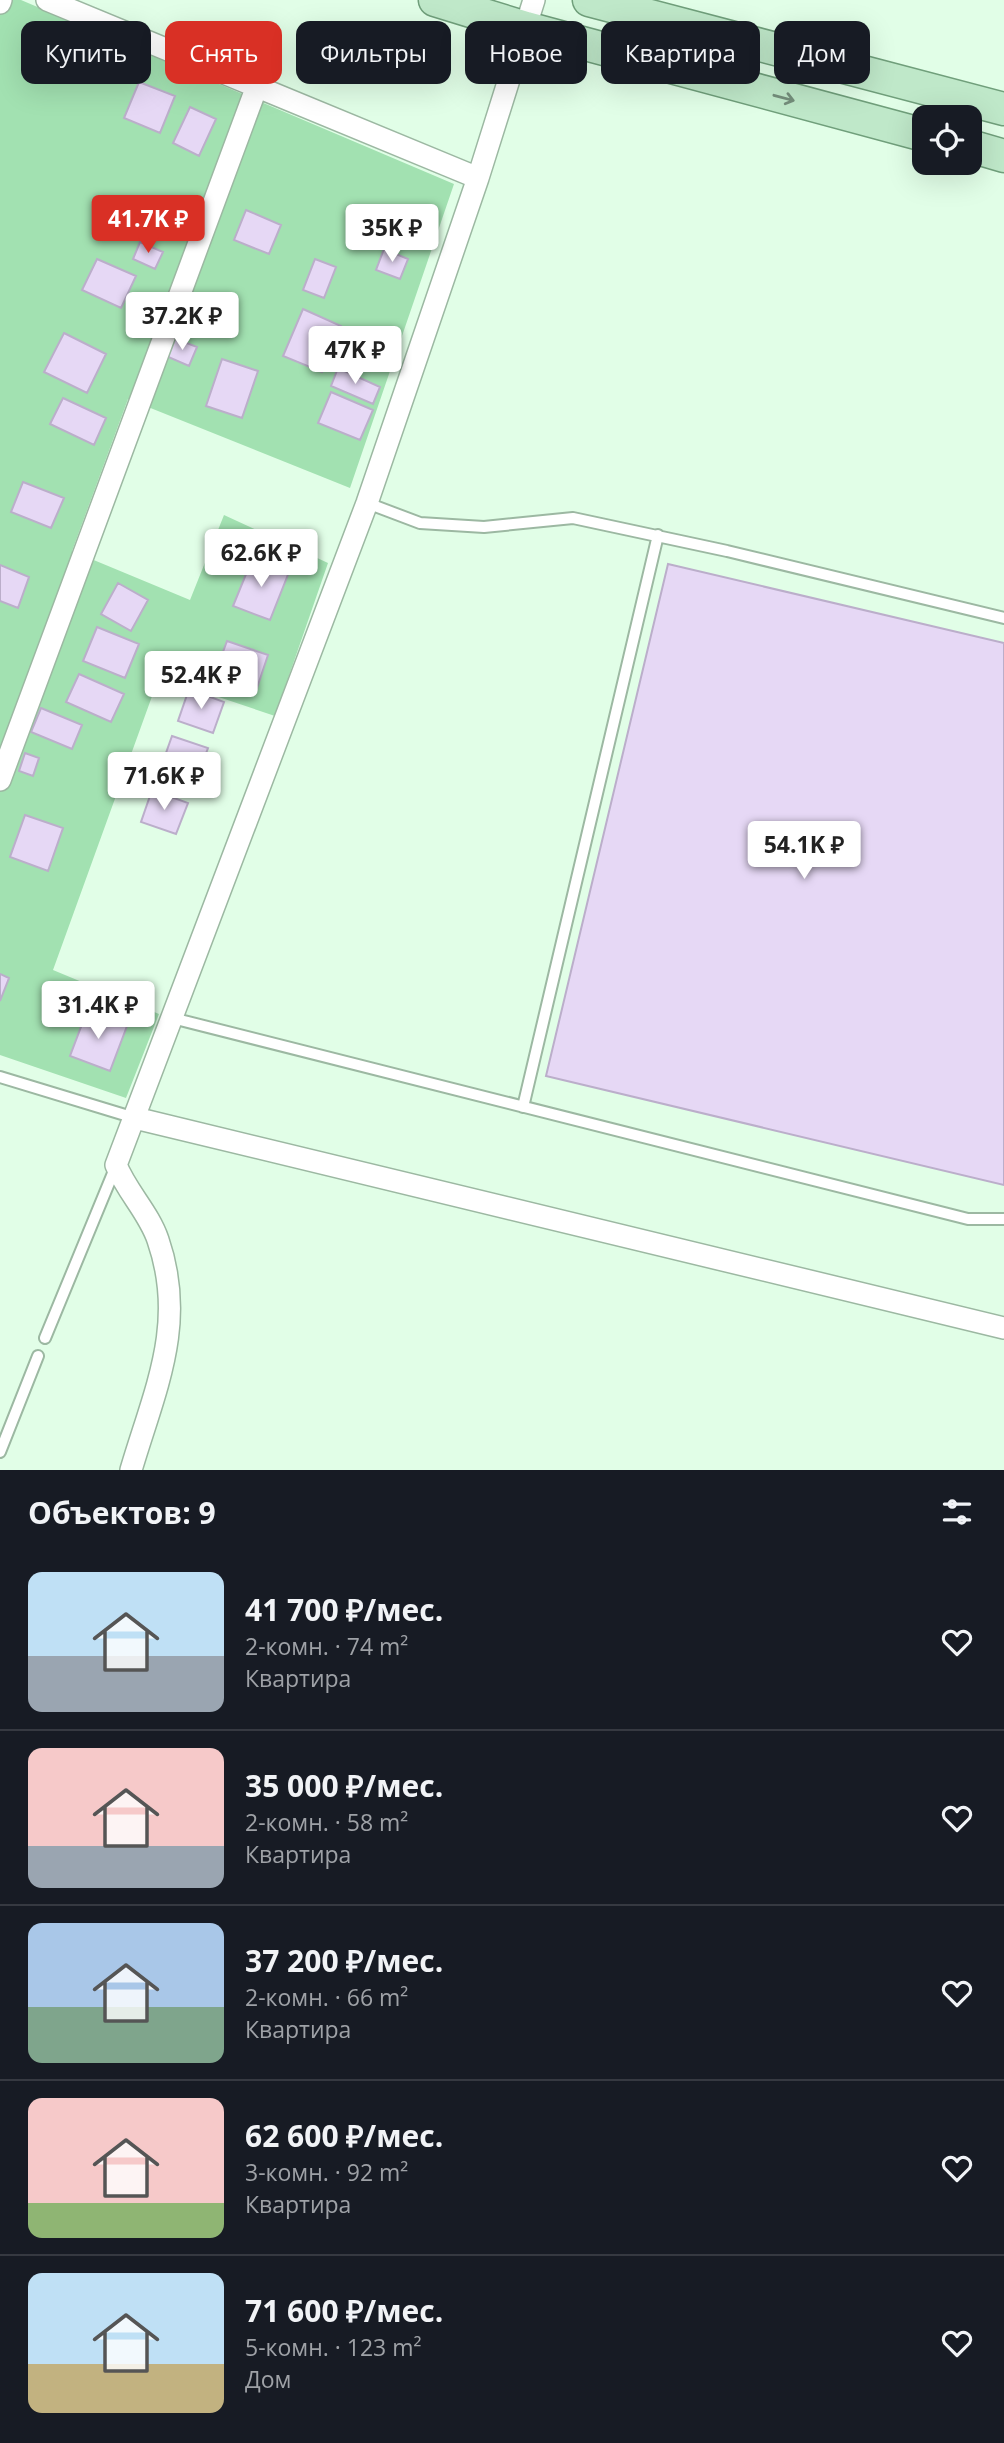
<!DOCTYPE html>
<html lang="ru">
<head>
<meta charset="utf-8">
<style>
  body { margin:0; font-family:"Open Sans",sans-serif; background:#242831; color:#f1f3f6; height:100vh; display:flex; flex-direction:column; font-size:26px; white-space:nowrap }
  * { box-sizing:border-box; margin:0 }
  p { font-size:23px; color:#9ea1a6 }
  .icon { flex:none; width:38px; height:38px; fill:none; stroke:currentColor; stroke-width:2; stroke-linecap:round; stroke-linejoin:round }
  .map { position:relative; height:1470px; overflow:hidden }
  .details { display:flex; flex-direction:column; background:#171b24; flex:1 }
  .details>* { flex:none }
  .hud { position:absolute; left:21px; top:21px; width:962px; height:63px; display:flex; gap:14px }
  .tools { position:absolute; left:912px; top:105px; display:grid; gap:14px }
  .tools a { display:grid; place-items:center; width:70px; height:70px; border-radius:14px; background:#171b24; box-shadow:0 7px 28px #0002; font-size:35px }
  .price { position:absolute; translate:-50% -60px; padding:0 16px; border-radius:7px; background:#fff; color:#222; font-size:23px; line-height:46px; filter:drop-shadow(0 2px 4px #0008) }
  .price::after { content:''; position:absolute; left:50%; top:42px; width:21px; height:16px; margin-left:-10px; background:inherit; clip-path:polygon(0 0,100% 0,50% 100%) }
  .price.active { background:#d93025; color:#fff }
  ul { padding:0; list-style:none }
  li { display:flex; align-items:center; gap:21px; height:175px; padding:0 28px }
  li+li { border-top:2px solid #363941 }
  li span { display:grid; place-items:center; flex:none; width:196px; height:140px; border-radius:14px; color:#555 }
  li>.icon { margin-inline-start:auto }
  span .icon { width:84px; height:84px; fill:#fffc; stroke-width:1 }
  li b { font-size:30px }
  h2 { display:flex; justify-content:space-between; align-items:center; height:84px; padding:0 28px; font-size:30px }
  .chip { padding:0 24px; border-radius:14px; background:#171b24; box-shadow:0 7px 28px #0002; font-size:24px; line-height:63px }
  .chip.active { background:#d93025; color:#fff }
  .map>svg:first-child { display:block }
</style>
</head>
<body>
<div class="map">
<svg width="1004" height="1470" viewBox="0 0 1004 1470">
  <rect width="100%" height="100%" fill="#e1fee7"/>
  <path fill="#a2e1b1" d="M 0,0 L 21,0 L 454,184 L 350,488 L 128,399 L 72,551 L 190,600 L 224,515 L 328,563 L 275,716 L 159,677 L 53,970 L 159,1014 L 126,1098 L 0,1055 Z"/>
  <path fill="#e6d8f5" stroke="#bbaeca" stroke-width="2" d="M 139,82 L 175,96 L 160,133 L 124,118 Z
    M 190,107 L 216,119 L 199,156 L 173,143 Z
    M 246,210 L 281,225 L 269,254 L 234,240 Z
    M 140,242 L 163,252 L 155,269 L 133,259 Z
    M 384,249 L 408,259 L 400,279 L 376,270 Z
    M 97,259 L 136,276 L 121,308 L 82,290 Z
    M 315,259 L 336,267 L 324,298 L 303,290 Z
    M 303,309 L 341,326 L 322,372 L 283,356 Z
    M 64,333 L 106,354 L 87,393 L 44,372 Z
    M 174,338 L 197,347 L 189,366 L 166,356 Z
    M 222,359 L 258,371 L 242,418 L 206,406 Z
    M 338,368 L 380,387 L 373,404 L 331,386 Z
    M 331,392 L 373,410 L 360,440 L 318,423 Z
    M 63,398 L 106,418 L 94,445 L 50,424 Z
    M 23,482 L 64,498 L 51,528 L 11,512 Z
    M 253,557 L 289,572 L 270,620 L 233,606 Z
    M 668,564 L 1004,643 L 1004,1185 L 546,1076 Z
    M 0,565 L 29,577 L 18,608 L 0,601 Z
    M 118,583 L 148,600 L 131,631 L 101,614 Z
    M 97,627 L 139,644 L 125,678 L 83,661 Z
    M 227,641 L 268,655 L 255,694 L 213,679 Z
    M 79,674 L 124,694 L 111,722 L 66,702 Z
    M 189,689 L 224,702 L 213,733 L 178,721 Z
    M 41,708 L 82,725 L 72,749 L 31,732 Z
    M 172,736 L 208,748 L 196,780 L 161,767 Z
    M 25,753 L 39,758 L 33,776 L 19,771 Z
    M 152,790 L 188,803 L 176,834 L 141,822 Z
    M 25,815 L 63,828 L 48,871 L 10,857 Z
    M 0,974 L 9,978 L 0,1001 Z
    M 87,1011 L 127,1026 L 110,1071 L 70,1056 Z"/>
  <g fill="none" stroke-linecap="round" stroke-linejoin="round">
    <defs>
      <path id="lane" d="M 367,503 L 420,523 L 484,527 L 573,518 L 727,551 L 1004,618
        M 172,1018 L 968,1219 L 1004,1219
        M 0,1077 L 135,1118
        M 523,1107 L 658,535
        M 45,1338 L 116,1166
        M 0,1452 L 38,1356"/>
      <path id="street" d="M 47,0 L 478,178
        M 0,3 L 1,0
        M 0,780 L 257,86
        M 135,1118 L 1004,1328
        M 131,1470 C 155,1389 187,1324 158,1240 C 149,1213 127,1192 116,1165 L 367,503 L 478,178 L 534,0"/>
      <path id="primary" d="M 435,0 L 526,28 L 924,135
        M 589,0 L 1004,109
        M 970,146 L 1004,156"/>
    </defs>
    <use href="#lane" stroke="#9cb8a2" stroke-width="14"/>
    <use href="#street" stroke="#9cb8a2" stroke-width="24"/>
    <use href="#primary" stroke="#709f7b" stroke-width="35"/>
    <use href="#lane" stroke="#fff" stroke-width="10"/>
    <use href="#street" stroke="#fff" stroke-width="21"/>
    <use href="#primary" stroke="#bfe8c9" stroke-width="32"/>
  </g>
  <defs><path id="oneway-shaft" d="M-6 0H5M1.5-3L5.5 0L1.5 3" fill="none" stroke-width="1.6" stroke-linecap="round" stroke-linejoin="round" transform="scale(1.75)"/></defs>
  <use stroke="#748e7b" href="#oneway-shaft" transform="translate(784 98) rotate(15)"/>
</svg>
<div class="tools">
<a><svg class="icon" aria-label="locate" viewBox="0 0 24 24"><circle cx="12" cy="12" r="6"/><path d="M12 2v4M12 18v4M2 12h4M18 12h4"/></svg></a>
</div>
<b class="price active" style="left:148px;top:255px">41.7K ₽</b>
<b class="price" style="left:392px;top:264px">35K ₽</b>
<b class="price" style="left:182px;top:352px">37.2K ₽</b>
<b class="price" style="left:355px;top:386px">47K ₽</b>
<b class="price" style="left:261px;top:589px">62.6K ₽</b>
<b class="price" style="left:201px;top:711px">52.4K ₽</b>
<b class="price" style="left:164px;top:812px">71.6K ₽</b>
<b class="price" style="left:804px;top:881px">54.1K ₽</b>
<b class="price" style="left:98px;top:1041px">31.4K ₽</b>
<div class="hud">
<a class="chip">Купить</a>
<a class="chip active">Снять</a>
<a class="chip">Фильтры</a>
<a class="chip">Новое</a>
<a class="chip">Квартира</a>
<a class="chip">Дом</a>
</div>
</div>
<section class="details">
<h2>Объектов: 9<svg class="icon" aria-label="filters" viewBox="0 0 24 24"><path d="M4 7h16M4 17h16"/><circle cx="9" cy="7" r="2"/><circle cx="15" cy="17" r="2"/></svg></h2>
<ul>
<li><span style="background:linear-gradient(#bfe0f5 60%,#9aa5b1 0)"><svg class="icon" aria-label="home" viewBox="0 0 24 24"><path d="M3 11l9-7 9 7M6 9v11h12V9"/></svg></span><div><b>41 700 ₽/мес.</b><p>2-комн. · 74 m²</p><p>Квартира</p></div><svg class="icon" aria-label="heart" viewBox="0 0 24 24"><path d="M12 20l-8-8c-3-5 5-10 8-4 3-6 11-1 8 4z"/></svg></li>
<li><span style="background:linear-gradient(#f6c9c9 70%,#9aa5b1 0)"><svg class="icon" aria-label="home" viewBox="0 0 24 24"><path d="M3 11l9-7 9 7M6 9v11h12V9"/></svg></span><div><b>35 000 ₽/мес.</b><p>2-комн. · 58 m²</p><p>Квартира</p></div><svg class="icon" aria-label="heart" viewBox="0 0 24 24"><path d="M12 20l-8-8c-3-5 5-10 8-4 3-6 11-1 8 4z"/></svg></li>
<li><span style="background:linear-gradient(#a9c7e8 60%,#7fa58c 0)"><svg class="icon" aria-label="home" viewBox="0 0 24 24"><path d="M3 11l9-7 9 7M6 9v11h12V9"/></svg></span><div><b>37 200 ₽/мес.</b><p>2-комн. · 66 m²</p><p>Квартира</p></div><svg class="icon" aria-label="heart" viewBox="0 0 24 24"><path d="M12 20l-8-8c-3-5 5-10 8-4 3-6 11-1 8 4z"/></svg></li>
<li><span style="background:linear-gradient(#f6c9c9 75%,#8fb573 0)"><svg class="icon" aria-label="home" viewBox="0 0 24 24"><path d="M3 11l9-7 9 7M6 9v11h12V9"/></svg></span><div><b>62 600 ₽/мес.</b><p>3-комн. · 92 m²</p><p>Квартира</p></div><svg class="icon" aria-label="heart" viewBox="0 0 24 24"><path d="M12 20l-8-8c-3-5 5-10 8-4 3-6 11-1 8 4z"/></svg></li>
<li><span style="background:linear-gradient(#bfe0f5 65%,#c2b280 0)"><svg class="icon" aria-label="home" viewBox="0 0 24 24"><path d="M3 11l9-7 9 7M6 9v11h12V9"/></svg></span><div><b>71 600 ₽/мес.</b><p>5-комн. · 123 m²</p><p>Дом</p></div><svg class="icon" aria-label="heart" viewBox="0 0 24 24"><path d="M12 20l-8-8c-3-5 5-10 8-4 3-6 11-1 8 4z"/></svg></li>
</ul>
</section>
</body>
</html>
